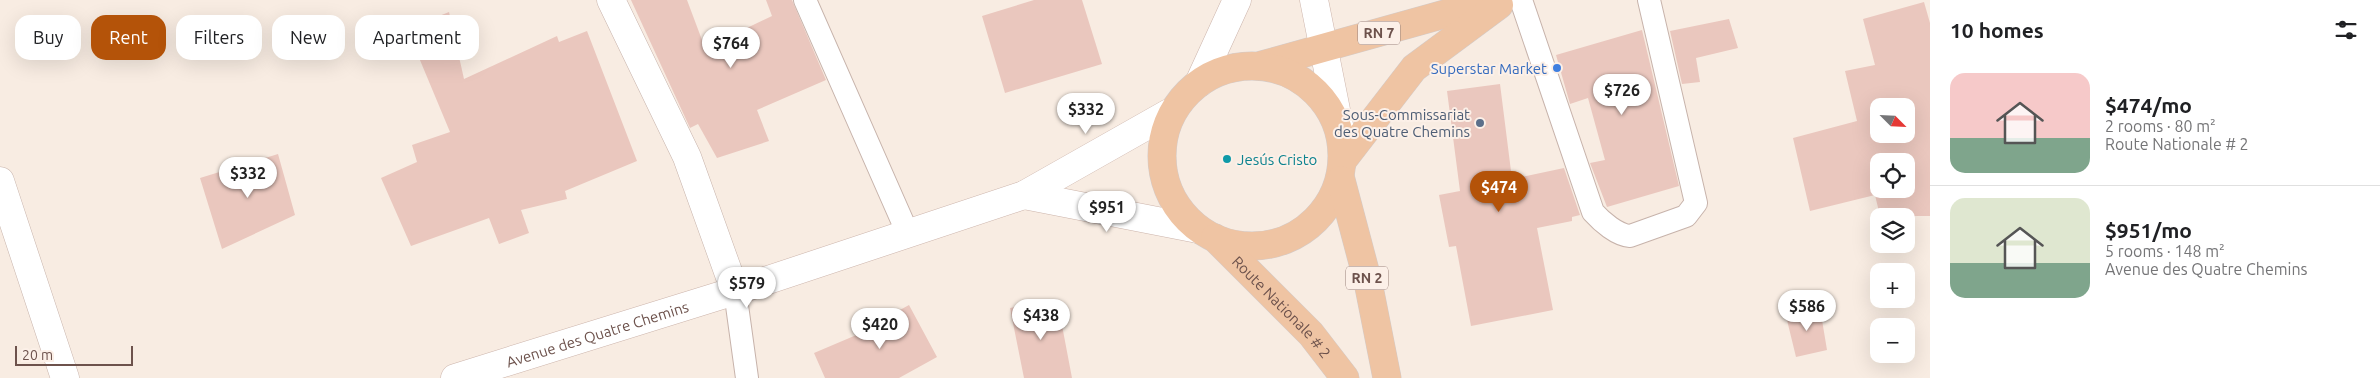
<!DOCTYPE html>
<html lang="en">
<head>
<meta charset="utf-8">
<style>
  body { margin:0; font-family:Ubuntu,sans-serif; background:#f6f6f6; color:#202124; height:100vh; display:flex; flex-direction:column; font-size:19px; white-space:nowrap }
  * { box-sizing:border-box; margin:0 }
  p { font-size:16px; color:#757577 }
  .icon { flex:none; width:28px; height:28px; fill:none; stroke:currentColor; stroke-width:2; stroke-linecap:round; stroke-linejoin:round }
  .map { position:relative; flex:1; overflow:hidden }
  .side { display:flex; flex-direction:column; background:#fff; width:450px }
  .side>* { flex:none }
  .banner { position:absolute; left:15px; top:15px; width:475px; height:45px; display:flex; gap:10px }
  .needle { width:32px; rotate:114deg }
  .controls { position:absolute; left:1870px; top:98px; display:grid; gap:10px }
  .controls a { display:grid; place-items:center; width:45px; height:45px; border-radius:10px; background:#fff; box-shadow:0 5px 20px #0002; font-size:25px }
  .scale { position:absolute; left:15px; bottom:12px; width:118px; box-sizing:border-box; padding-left:5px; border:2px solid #6d524c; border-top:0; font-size:14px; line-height:18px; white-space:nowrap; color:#6d524c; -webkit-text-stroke:4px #fcf0e8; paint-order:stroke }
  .price { position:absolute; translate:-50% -42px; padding:0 11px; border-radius:18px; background:#fff; color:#222; font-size:16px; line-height:32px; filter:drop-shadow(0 1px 2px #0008) }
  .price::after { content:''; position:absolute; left:50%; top:30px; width:15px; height:11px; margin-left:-8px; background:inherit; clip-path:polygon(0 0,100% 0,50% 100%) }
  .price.active { background:#b45309; color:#fff }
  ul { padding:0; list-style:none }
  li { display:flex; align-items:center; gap:15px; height:125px; padding:0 20px }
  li+li { border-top:1px solid #e0e0e0 }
  li span { display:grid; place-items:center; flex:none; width:140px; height:100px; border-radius:15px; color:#555 }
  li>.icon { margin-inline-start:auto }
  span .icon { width:60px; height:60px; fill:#fffc; stroke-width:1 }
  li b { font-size:21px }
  h2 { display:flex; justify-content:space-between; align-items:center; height:60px; padding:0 20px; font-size:21px }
  .pill { padding:0 18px; border-radius:15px; background:#fff; box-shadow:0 5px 20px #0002; font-size:18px; line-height:45px }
  .pill.active { background:#b45309; color:#fff }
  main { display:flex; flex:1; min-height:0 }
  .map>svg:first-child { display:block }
</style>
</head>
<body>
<main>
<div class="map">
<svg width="1930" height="378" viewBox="0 0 1930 378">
  <rect width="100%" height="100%" fill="#f8ece2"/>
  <path fill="#eac7be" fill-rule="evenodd" d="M 631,0 L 687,0 L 705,48 L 772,16 L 766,0 L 792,0 L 826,80 L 757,110 L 769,141 L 717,158 L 698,124 L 690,128 Z
    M 1034,0 L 1082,0 L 1102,64 L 1005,93 L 982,16 Z
    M 1924,2 L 1930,23 L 1930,216 L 1880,216 L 1875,195 L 1810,211 L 1793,138 L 1857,121 L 1845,71 L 1875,65 L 1863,19 ZM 1879,106 L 1906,106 L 1906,134 L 1879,134 ZM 1879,161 L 1906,161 L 1906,189 L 1879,189 Z
    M 449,12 L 464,79 L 557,36 L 559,42 L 587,31 L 637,161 L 565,191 L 567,199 L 521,210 L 529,233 L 499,244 L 489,218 L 411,246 L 381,178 L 417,162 L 412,145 L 450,132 L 407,29 Z
    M 1729,19 L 1738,48 L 1696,58 L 1700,82 L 1682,84 L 1670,31 Z
    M 1642,30 L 1679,186 L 1607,207 L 1590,163 L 1605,160 L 1588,98 L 1570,104 L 1556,55 Z
    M 1500,84 L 1512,179 L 1564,168 L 1580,215 L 1572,217 L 1572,221 L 1537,228 L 1553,310 L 1471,326 L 1456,246 L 1449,247 L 1439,195 L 1460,191 L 1447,91 Z
    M 278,154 L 295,215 L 222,249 L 200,178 Z
    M 1057,299 L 1072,378 L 1024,378 L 1010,308 Z
    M 909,305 L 937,357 L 899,378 L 825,378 L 814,353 L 880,325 L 878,322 Z
    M 1820,308 L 1827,350 L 1796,357 L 1786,316 Z"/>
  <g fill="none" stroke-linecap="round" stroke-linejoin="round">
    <defs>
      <path id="service" d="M 805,0 L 908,234
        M 1521,0 L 1593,212 C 1602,222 1617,235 1630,236 L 1686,216 L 1696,203 L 1649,0
        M 735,291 L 747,378"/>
      <path id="minor" d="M 611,0 L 687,157 L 735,291
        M 0,181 L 65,378"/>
      <g id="secondary">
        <path d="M 1314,0 L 1341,135"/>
        <path d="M 1199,83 L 1237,0"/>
        <path d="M 1024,195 L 1198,229"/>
        <path id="s1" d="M 455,378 L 735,291 L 1024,195 L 1169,113"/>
      </g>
      <g id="primary">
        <path d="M 1262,65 L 1495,0"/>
        <circle cx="1252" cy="156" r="90"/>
        <path d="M 1343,160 L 1414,68 L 1499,5"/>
        <path d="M 1341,180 L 1368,282 L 1387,378"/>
        <path id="s2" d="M 1215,238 L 1311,334 L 1345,378"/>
      </g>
    </defs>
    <use href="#service" stroke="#c7b3ab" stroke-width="24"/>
    <use href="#minor" stroke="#c7b3ab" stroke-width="29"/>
    <use href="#secondary" stroke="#ccb4ab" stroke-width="29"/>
    <use href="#primary" stroke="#d3cbc9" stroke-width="29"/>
    <use href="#service" stroke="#fff" stroke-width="22"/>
    <use href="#minor" stroke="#fff" stroke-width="28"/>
    <use href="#secondary" stroke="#fff" stroke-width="28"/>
    <use href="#primary" stroke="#efc4a3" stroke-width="28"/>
  </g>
  <circle fill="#3f7fe0" stroke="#fcf0e8" stroke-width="2" cx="1557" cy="68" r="5"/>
  <circle fill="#5c6f8a" stroke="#fcf0e8" stroke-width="2" cx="1480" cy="123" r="5"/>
  <circle fill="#0f9aa8" stroke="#fcf0e8" stroke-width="2" cx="1227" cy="159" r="5"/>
  <g text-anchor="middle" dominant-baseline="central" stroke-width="4" stroke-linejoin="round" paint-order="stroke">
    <g fill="#fcf0e8" stroke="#98817b" stroke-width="1">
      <rect x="1358" y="21.5" width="42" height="23" rx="4"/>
      <rect x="1346" y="266.5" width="42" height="23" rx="4"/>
    </g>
    <g font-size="14" font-weight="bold" fill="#6d524c">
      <text x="1379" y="33">RN 7</text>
      <text x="1367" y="278">RN 2</text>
    </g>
    <g font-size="15" fill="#366cbe" stroke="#fcf0e8" text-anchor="end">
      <text x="1547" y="68">Superstar Market</text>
    </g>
    <g font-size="15" fill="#4e5e75" stroke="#fcf0e8" text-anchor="end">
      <text x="1470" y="114">Sous-Commissariat<tspan x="1470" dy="17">des Quatre Chemins</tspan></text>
    </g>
    <g font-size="15" fill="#0d838f" stroke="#fcf0e8" text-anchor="start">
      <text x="1237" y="159">Jesús Cristo</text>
    </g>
    <g font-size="15" fill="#6d524c" stroke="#fcf0e8">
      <text stroke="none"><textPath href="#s2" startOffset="96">Route Nationale # 2</textPath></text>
      <text stroke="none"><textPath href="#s1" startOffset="149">Avenue des Quatre Chemins</textPath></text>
    </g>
  </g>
</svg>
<div class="controls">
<a><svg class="needle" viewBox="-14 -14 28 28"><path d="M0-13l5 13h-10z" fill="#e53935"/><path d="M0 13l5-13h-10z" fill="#757577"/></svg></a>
<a><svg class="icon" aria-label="locate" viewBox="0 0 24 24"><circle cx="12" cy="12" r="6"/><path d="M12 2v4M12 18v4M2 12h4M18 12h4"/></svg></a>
<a><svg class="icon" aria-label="layers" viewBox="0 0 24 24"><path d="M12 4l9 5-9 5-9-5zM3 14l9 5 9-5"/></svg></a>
<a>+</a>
<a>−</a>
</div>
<div class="scale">20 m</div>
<b class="price" style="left:731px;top:69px">$764</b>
<b class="price" style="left:1622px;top:116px">$726</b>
<b class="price" style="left:1086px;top:135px">$332</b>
<b class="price" style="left:248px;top:199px">$332</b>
<b class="price active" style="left:1499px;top:213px">$474</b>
<b class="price" style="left:1107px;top:233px">$951</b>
<b class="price" style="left:747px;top:309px">$579</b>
<b class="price" style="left:1807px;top:332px">$586</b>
<b class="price" style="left:1041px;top:341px">$438</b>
<b class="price" style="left:880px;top:350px">$420</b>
<div class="banner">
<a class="pill">Buy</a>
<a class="pill active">Rent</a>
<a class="pill">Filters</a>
<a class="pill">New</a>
<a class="pill">Apartment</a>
</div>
</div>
<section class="side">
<h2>10 homes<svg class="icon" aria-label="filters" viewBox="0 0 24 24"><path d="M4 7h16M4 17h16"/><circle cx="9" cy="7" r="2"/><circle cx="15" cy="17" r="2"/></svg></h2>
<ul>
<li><span style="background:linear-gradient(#f6c9c9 65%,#7fa58c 0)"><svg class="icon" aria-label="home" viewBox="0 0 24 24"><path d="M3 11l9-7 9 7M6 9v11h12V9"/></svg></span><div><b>$474/mo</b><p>2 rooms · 80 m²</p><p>Route Nationale # 2</p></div></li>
<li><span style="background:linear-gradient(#dfe7d0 65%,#7fa58c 0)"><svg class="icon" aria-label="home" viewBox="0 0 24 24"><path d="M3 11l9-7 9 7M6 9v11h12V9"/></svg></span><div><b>$951/mo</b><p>5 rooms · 148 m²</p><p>Avenue des Quatre Chemins</p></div></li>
</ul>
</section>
</main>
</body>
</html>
